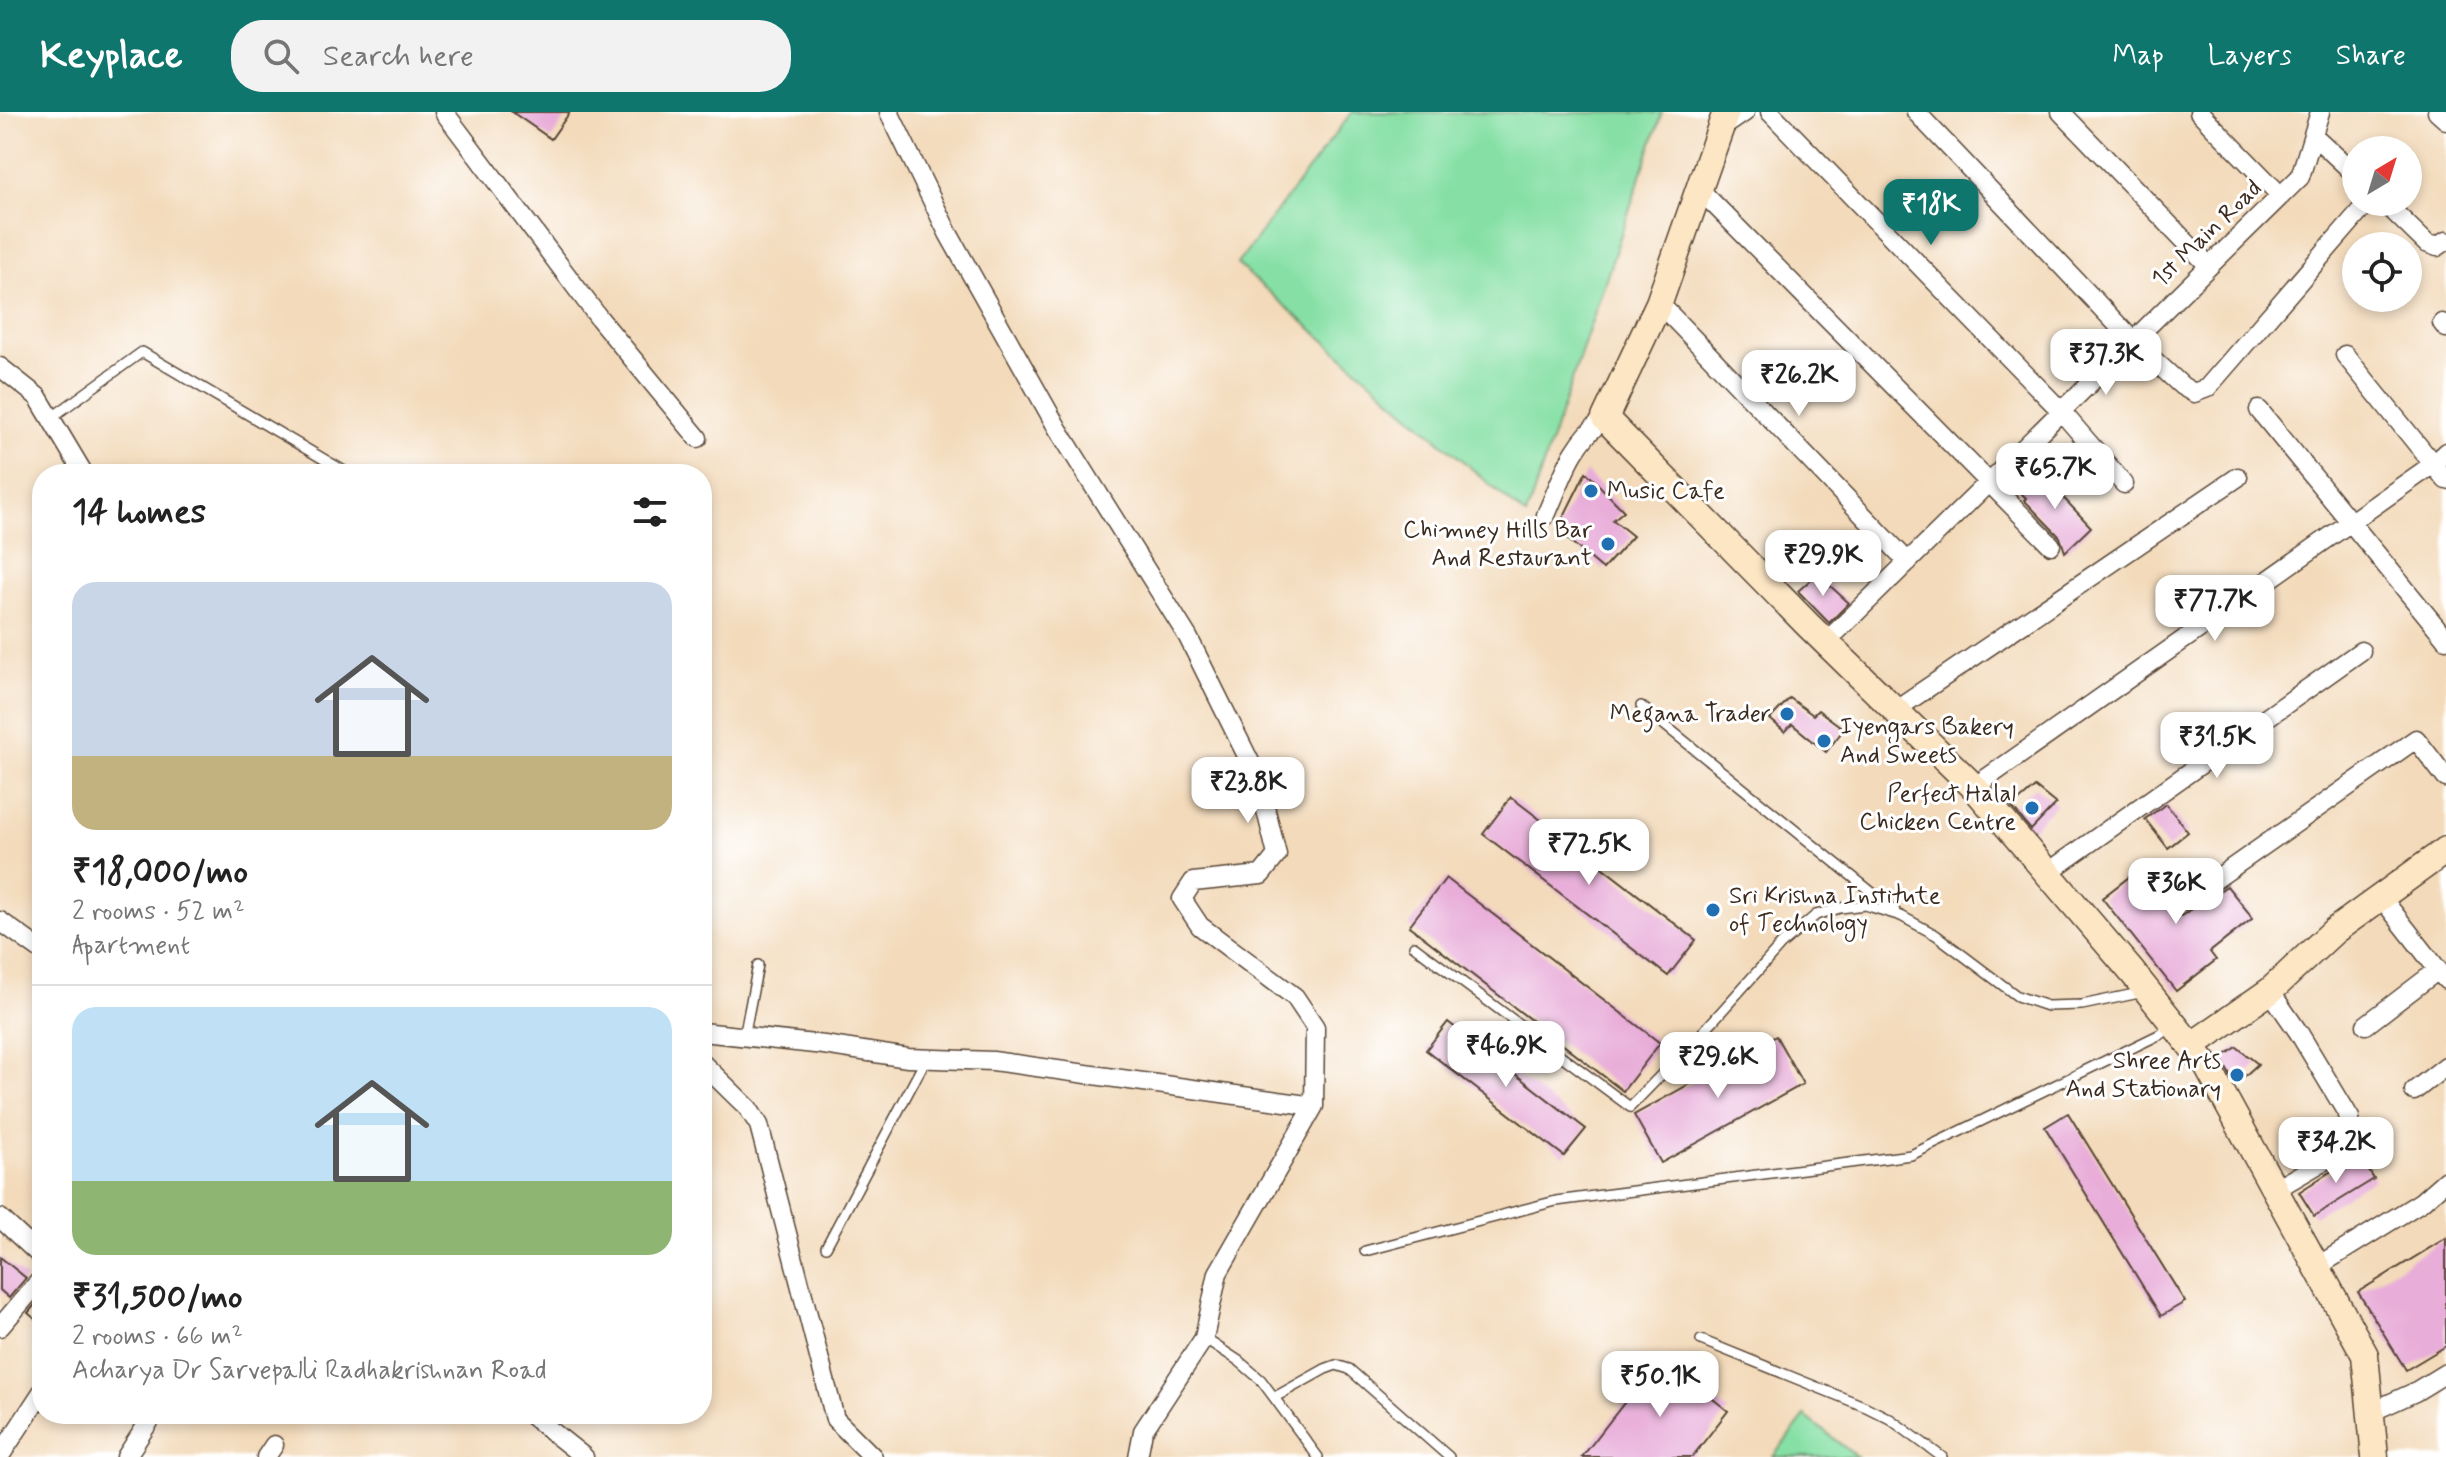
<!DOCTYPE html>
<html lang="en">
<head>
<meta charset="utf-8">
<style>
  body { margin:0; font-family:Mynerve,sans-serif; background:#f2f2f2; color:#222; height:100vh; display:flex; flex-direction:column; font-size:30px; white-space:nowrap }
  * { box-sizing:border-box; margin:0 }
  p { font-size:26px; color:#767676 }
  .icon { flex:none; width:44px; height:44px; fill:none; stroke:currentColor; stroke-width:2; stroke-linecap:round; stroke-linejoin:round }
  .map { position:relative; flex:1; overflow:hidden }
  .drawer { position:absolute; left:32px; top:352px; width:680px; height:960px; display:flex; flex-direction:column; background:#fff; border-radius:32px; box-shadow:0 4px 12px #0003 }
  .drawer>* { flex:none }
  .needle { width:52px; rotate:38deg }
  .controls { position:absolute; left:2342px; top:24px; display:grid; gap:16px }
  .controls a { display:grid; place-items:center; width:80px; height:80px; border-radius:50%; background:#fff; box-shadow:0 4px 12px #0003; font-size:40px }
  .price { position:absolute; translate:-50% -68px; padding:0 18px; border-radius:16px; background:#fff; color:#222; font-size:26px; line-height:52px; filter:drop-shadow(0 2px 4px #0008) }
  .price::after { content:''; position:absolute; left:50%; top:48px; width:24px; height:18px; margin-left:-12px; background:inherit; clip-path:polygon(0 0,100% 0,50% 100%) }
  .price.on { background:#0f766e; color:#fff }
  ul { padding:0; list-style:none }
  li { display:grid; align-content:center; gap:16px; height:424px; padding:0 40px }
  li+li { border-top:2px solid #e0e0e0 }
  li span { display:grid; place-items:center; height:248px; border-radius:24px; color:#555 }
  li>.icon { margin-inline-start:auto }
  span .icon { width:144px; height:144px; fill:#fffc; stroke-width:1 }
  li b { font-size:34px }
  h2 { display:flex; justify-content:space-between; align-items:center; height:96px; padding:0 40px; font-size:34px }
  header { display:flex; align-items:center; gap:48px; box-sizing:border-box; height:112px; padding:0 40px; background:#0f766e; color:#fff }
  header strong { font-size:38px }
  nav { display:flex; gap:44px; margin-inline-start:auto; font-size:28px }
  .search { width:560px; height:72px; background:#f2f2f2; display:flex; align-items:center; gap:20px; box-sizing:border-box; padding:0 28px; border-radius:32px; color:#767676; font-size:30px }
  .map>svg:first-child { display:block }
</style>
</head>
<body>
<header>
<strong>Keyplace</strong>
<div class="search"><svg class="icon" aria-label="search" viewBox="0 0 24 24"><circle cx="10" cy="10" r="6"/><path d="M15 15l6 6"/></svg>Search here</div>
<nav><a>Map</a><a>Layers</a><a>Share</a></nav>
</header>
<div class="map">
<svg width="2446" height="1345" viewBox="0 0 2446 1345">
  <rect width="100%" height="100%" fill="#fff"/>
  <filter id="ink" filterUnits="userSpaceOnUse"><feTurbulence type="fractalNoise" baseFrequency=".0125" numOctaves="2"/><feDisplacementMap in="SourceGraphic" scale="16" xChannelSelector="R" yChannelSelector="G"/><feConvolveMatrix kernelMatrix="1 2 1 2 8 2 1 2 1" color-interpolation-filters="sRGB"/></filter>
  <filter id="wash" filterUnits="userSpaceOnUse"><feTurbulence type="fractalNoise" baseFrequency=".006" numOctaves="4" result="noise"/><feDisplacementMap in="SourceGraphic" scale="32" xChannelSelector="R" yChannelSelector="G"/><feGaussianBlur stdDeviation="1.8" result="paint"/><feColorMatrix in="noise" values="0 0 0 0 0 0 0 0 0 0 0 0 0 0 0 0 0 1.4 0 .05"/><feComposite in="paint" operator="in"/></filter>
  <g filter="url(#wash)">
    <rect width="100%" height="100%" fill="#f3daba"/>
    <path fill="#86e0a5" stroke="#608562" stroke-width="2" d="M 1352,0 L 1662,1 L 1526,404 L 1237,152 Z
      M 1805,1304 L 1857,1345 L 1773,1345 Z"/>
    <g id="blocks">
      <path fill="#e8add9" d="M 512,0 L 570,0 L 551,27 Z
        M 1586,360 L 1624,399 L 1613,408 L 1633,424 L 1603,457 L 1557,418 Z
        M 2039,360 L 2091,415 L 2065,440 L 2060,425 L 2024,388 L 2026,386 L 2019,379 Z
        M 1817,462 L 1849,491 L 1829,511 L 1798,479 Z
        M 1790,586 L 1813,603 L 1818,598 L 1844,617 L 1826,640 L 1792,612 L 1785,620 L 1770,607 Z
        M 2035,675 L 2056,692 L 2031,718 L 2012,695 Z
        M 1511,685 L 1696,828 L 1668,864 L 1483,722 Z
        M 2166,692 L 2188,720 L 2168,736 L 2145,707 Z
        M 2142,755 L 2181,804 L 2227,774 L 2253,806 L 2210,840 L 2216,848 L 2176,879 L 2102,786 Z
        M 1446,766 L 1660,931 L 1623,979 L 1409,814 Z
        M 1448,910 L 1586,1017 L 1564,1044 L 1426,938 Z
        M 1776,924 L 1803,972 L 1661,1051 L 1634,1003 Z
        M 2237,935 L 2258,952 L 2235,973 L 2221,946 Z
        M 2068,1001 L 2185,1190 L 2161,1204 L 2045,1015 Z
        M 2358,1042 L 2374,1067 L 2314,1104 L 2299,1080 Z
        M 2446,1126 L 2446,1234 L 2406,1258 L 2358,1180 Z
        M 0,1145 L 26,1166 L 9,1186 L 0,1178 Z
        M 42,1184 L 42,1213 L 28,1201 Z
        M 1660,1245 L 1728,1299 L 1692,1345 L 1582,1345 Z"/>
    </g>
  </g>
  <g filter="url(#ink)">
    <use href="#blocks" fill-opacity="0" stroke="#574435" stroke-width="2"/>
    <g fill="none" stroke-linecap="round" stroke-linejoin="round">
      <defs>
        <path id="lane" d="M 51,306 L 142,240 L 349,362
          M 1641,594 L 1895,799
          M 1414,834 L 1630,995 L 1703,920 L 1781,833 L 1816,803 L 1840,796 L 1865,793 L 1901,804 L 1936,823 L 2017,884 L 2047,894 L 2082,893 L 2144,880
          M 744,925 L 758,853
          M 826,1135 L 926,947
          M 1365,1139 L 1556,1089 L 1911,1043 L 2173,916
          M 1204,1226 L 1239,1249 L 1261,1268 L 1318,1345
          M 1701,1228 L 1866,1295 L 1890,1307 L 1942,1345
          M 1275,1285 L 1325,1257 L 1336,1253 L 1349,1257 L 1449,1345"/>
        <path id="street" d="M 444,0 L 599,206 L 698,326
          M 889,0 L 948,121 L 1058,317 L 1188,525 L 1258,666 L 1277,743 L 1261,763 L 1193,770 L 1182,787 L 1200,814 L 1295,885 L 1315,915 L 1314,994 L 1218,1161 L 1204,1226 L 1143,1319 L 1138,1345
          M 1770,0 L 2061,299 L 2124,372
          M 1916,0 L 2133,229 L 2182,274 L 2194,281 L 2207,276 L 2368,90
          M 2061,0 L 2209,154
          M 2199,0 L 2281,84
          M 2437,0 L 2446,8
          M 1720,17 L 1745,0
          M 2313,23 L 2356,63
          M 1699,77 L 2051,433
          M 2384,90 L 2426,131 L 2437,135 L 2446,129
          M 1659,191 L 1908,450
          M 2442,211 L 2446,216
          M 2345,243 L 2446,368
          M 0,255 L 38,285 L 84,362
          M 2259,298 L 2446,527
          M 1546,403 C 1563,365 1571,332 1605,306
          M 1826,530 L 2300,65 L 2320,0
          M 1895,598 L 2238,365
          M 1974,675 L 2432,353 L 2446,340
          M 2047,761 L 2361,539
          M 2381,785 L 2446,868
          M 2186,788 L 2416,627 L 2446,666
          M 0,809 L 42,839
          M 2270,879 L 2299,921 L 2350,1006
          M 2366,913 L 2438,858
          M 702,920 L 824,933 L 908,946 L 993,949 L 1314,994
          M 702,951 L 748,996 L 759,1013 L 835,1307 L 873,1345
          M 2414,979 L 2446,954
          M 2276,1077 L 2346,1036
          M 0,1106 L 42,1145
          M 2318,1154 L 2421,1090 L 2446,1068
          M 0,1215 L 42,1166
          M 2371,1300 L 2415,1280 L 2446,1261
          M 530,1302 L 584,1345
          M 0,1344 L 42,1280
          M 126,1345 L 154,1302
          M 266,1345 L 274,1333"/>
        <path id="secondary" d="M 1726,0 L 1659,191 L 1605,306 L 1808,513 L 1974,675 L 2132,860 L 2207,954 L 2365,1243 L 2375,1345
          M 2191,934 L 2270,879 L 2334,819 L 2446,738"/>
      </defs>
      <use href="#lane" stroke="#574435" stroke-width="12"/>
      <use href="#street" stroke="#574435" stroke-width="21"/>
      <use href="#secondary" stroke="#574435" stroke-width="29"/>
      <use href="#lane" stroke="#fff" stroke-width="9"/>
      <use href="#street" stroke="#fff" stroke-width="18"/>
      <use href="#secondary" stroke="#fce6c4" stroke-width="26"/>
    </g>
  </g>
  <g fill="#1f6fb2" stroke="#fff" stroke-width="3">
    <circle cx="1591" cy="379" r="8"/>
    <circle cx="1608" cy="432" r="8"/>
    <circle cx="1787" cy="602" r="8"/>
    <circle cx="1824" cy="629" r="8"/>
    <circle cx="2032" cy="696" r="8"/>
    <circle cx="1713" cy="798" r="8"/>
    <circle cx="2237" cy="963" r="8"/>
  </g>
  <g text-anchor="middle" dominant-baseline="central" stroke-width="6" stroke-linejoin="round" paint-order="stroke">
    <g font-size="24" fill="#3b2a1e" stroke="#fff">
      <text transform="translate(2207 122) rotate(-44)">1st Main Road</text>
    </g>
    <g font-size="24" fill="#3b2a1e" stroke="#fff" text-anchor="end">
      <text x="1607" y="379" text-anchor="start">Music Cafe</text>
      <text x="1592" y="418">Chimney Hills Bar<tspan x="1592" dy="28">And Restaurant</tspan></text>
      <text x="1771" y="602">Megana Trader</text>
      <text x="1840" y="615" text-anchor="start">Iyengars Bakery<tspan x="1840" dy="28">And Sweets</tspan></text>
      <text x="2016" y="682">Perfect Halal<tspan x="2016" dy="28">Chicken Centre</tspan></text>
      <text x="1729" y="784" text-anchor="start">Sri Krishna Institute<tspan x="1729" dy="28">of Technology</tspan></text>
      <text x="2221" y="949">Shree Arts<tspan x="2221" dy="28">And Stationary</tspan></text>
    </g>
  </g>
</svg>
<div class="controls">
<a><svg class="needle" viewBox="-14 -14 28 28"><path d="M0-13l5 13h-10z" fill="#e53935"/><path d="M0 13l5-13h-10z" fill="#767676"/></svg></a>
<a><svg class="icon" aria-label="locate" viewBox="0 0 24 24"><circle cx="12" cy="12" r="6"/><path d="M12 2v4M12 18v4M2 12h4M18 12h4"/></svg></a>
</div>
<b class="price on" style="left:1931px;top:135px">₹18K</b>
<b class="price" style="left:2106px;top:285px">₹37.3K</b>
<b class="price" style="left:1799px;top:306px">₹26.2K</b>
<b class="price" style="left:2055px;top:399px">₹65.7K</b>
<b class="price" style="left:1823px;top:486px">₹29.9K</b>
<b class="price" style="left:2215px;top:531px">₹77.7K</b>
<b class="price" style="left:2217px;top:668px">₹31.5K</b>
<b class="price" style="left:1248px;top:713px">₹23.8K</b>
<b class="price" style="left:1589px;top:775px">₹72.5K</b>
<b class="price" style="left:2176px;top:814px">₹36K</b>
<b class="price" style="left:1506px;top:977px">₹46.9K</b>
<b class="price" style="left:1718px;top:988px">₹29.6K</b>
<b class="price" style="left:2336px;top:1073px">₹34.2K</b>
<b class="price" style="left:1660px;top:1307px">₹50.1K</b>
<section class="drawer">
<h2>14 homes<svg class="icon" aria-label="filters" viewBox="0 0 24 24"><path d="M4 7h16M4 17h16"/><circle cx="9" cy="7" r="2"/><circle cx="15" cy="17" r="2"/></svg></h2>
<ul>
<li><span style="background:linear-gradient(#c9d6e8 70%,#c2b280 0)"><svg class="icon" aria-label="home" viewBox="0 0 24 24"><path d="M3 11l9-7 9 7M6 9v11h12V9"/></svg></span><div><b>₹18,000/mo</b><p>2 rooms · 52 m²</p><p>Apartment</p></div></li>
<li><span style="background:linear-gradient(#bfe0f5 70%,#8fb573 0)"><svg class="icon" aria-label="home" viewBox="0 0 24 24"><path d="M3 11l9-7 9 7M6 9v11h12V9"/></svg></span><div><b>₹31,500/mo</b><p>2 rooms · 66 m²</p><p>Acharya Dr Sarvepalli Radhakrishnan Road</p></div></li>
</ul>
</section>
</div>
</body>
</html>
